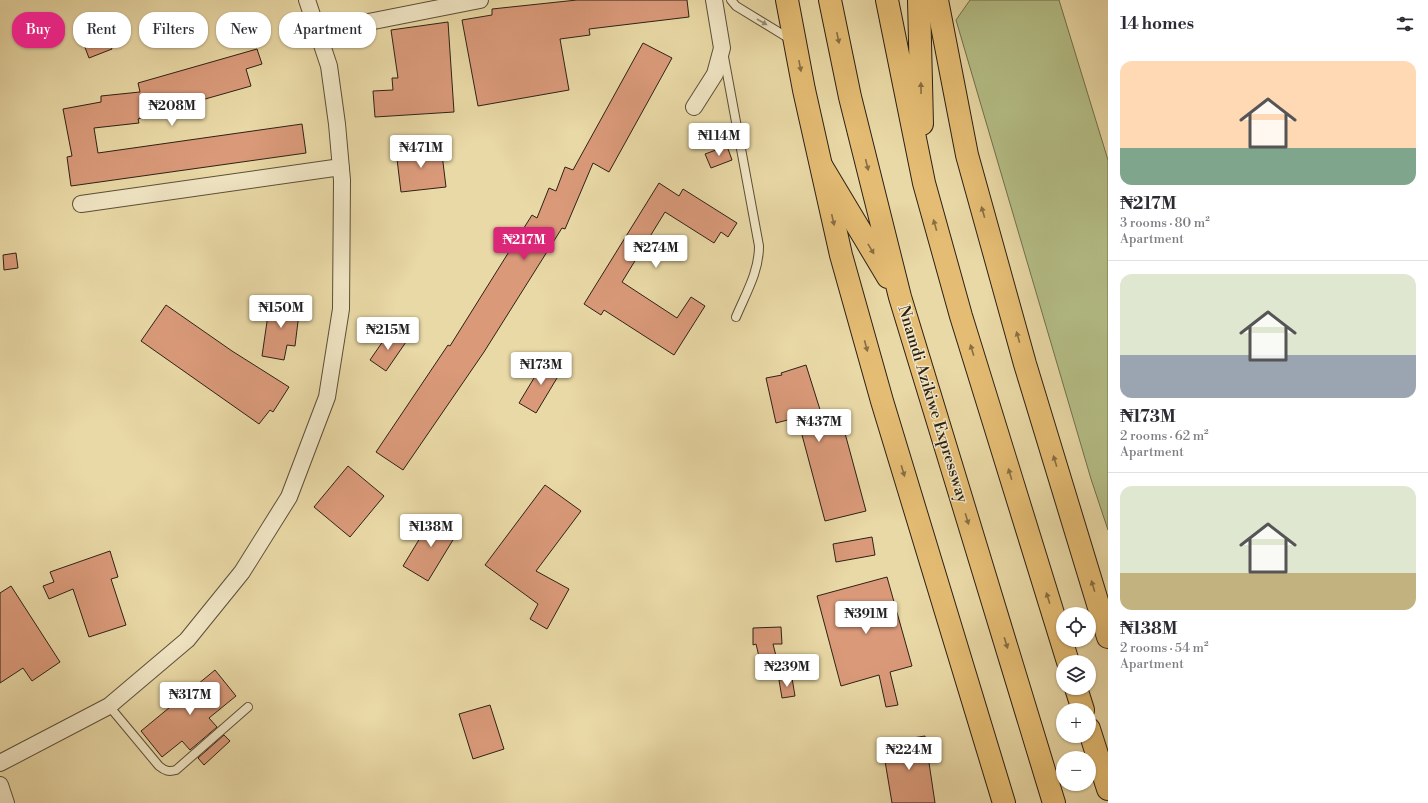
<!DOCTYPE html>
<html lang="en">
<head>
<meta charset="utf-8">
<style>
  body { margin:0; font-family:"Libre Bodoni",serif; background:#f2f2f3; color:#2b2b33; height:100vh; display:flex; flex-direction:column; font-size:15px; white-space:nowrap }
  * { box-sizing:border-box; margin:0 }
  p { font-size:13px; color:#7c7c81 }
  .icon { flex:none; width:22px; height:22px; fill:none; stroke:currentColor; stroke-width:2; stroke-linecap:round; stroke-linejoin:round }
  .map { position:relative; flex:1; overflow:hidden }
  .side { display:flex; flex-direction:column; background:#fff; width:320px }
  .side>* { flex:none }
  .hud { position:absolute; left:12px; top:12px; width:380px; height:36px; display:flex; gap:8px }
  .buttons { position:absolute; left:1056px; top:607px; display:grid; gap:8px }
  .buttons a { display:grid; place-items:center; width:40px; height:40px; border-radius:50%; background:#fff; box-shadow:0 1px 3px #0004; font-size:20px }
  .price { position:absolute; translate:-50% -34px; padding:0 9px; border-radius:4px; background:#fff; color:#222; font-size:13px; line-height:26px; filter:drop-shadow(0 1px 2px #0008) }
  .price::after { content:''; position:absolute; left:50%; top:24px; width:12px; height:9px; margin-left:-6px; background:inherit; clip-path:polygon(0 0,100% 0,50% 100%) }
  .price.active { background:#db2777; color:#fff }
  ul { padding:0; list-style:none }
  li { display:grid; align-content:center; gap:8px; height:212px; padding:0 12px }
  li+li { border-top:1px solid #e1e1e2 }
  li span { display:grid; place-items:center; height:124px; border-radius:12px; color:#555 }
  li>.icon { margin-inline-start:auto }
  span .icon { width:72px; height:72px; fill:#fffc; stroke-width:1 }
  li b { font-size:17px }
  h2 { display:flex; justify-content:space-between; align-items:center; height:48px; padding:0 12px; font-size:17px }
  .chip { padding:0 14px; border-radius:16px; background:#fff; box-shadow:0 1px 3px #0004; font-size:14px; line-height:36px }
  .chip.active { background:#db2777; color:#fff }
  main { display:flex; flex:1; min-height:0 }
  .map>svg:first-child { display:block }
</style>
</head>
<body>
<main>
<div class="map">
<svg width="1108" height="803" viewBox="0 0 1108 803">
  <rect width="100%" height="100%" fill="#e9d9a6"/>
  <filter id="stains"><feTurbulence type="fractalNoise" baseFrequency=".005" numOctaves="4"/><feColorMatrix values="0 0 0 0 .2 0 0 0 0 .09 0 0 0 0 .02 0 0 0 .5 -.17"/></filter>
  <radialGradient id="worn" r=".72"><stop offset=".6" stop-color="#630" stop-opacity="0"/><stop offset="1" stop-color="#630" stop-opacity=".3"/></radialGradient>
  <path fill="#b5bf88" stroke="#71704e" d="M 970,0 L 1059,0 L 1108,160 L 1108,530 L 1091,479 L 956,20 Z"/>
  <path fill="#da9a7a" stroke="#2d2115" d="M 577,0 L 687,0 L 689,17 L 589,29 L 590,35 L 560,39 L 569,90 L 478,106 L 462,20 L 492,15 L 492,9 Z
    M 448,22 L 454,112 L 375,117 L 373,91 L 393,90 L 392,78 L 398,78 L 391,30 Z
    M 104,28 L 112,49 L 89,58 L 81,37 Z
    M 643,43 L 672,58 L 609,172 L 593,163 L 565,229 L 562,228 L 484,352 L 403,470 L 376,452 L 448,345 L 450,346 L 532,215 L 537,218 L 549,188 L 556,191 L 565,167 L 573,170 Z
    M 257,49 L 262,64 L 246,69 L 251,86 L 184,105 L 184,106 L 138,119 L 139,123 L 94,128 L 98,153 L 302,124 L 306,153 L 71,186 L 67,157 L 72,156 L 63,109 L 101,102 L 101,96 L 140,92 L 138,83 Z
    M 441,146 L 446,187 L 401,192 L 396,151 Z
    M 727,146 L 732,160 L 711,168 L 705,154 Z
    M 659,183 L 679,196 L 683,189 L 737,223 L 728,237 L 721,232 L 714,243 L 665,212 L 622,282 L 677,318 L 691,297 L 705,306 L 674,355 L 604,310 L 601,315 L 584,304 Z
    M 16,253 L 18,268 L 4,270 L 3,255 Z
    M 270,301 L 300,305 L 295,346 L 287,345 L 284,360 L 262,356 Z
    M 166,305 L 232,351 L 289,387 L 273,412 L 270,410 L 259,424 L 141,341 Z
    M 390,331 L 406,342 L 386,371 L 370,360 Z
    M 546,358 L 563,368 L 536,413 L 519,403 Z
    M 806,365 L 822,416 L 839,411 L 866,511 L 825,521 L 798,420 L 796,421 L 795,418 L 776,423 L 766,378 L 782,375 L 781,373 Z
    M 348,466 L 384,496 L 350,537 L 314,507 Z
    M 545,485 L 581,511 L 536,571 L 569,589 L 547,629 L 530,619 L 538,604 L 485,565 Z
    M 434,515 L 459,530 L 428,581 L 403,566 Z
    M 872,537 L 875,555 L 836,562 L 833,544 Z
    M 110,551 L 118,577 L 111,579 L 126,625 L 89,637 L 73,589 L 49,599 L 43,586 L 54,582 L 50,572 Z
    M 887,577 L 912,666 L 890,672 L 898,705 L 886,707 L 879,675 L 841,686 L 817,596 Z
    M 11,586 L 60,662 L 32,681 L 23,668 L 0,683 L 0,593 Z
    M 781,627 L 782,644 L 773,644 L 777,660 L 761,665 L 756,644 L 753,645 L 753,628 Z
    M 215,670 L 236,696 L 209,718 L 217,727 L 190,750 L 182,741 L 162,757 L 141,731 Z
    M 792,678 L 795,696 L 782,698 L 779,680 Z
    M 490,705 L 504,749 L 473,759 L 459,714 Z
    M 224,735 L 230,741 L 204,765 L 198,758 Z
    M 925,736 L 935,803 L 892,803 L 882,743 Z"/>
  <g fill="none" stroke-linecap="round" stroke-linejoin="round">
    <defs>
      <path id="service" d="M 731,0 L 736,6 L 790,39
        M 724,57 L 759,246 C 759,272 746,293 736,317
        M 109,706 L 159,766 C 165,771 169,772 176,770 L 248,707"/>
      <path id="minor" d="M 318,32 L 480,0
        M 694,107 L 715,74 L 722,48 L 714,0
        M 81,204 L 341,167
        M 0,763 L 109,706 L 187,640 L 242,572 L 289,497 L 327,397 L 341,309 L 342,180 L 337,124 L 329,66 L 307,0
        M 0,785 L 6,803"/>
      <path id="trunk" d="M 787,0 L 804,90 L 841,255 L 882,401 L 1004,803
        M 937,0 L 967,155 L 1025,364 L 1108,637"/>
      <path id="motorway" d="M 830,0 L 850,97 L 900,297 L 1054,803
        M 887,0 L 924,183 L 961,316 L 1068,662
        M 919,0 L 922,124
        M 822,167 L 888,277
        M 1076,688 L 1083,710
        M 1089,729 L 1108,789"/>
    </defs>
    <use href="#service" stroke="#5c4f39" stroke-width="10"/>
    <use href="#minor" stroke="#5c4f39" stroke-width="18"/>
    <use href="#trunk" stroke="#2d2115" stroke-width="24"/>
    <use href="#motorway" stroke="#2d2115" stroke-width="24"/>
    <use href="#service" stroke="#f1e6c5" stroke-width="8"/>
    <use href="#minor" stroke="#f1e6c5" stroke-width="16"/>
    <use href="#trunk" stroke="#e4bc73" stroke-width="22"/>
    <use href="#motorway" stroke="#e4bc73" stroke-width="22"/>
  </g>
  <defs><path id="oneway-solid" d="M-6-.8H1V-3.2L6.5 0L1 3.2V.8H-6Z"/></defs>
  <use fill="#998d76" href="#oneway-solid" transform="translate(762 22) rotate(30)"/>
  <g fill="#886e44">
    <use href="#oneway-solid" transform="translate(838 38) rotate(78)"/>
    <use href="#oneway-solid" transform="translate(800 66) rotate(79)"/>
    <use href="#oneway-solid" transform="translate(921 88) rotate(-91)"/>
    <use href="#oneway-solid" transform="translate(867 165) rotate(76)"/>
    <use href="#oneway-solid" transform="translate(983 212) rotate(-106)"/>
    <use href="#oneway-solid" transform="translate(833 220) rotate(77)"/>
    <use href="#oneway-solid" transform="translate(935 225) rotate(-106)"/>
    <use href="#oneway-solid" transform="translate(871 249) rotate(59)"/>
    <use href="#oneway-solid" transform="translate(1018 337) rotate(-106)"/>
    <use href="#oneway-solid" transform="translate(866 346) rotate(75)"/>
    <use href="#oneway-solid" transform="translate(972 350) rotate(-107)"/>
    <use href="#oneway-solid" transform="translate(1055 461) rotate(-107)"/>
    <use href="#oneway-solid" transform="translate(903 471) rotate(73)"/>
    <use href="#oneway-solid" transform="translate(1010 474) rotate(-107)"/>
    <use href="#oneway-solid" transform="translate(967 519) rotate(73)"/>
    <use href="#oneway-solid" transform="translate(1093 586) rotate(-107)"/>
    <use href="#oneway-solid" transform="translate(1048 598) rotate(-107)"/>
    <use href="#oneway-solid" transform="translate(1006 643) rotate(73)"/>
  </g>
  <g text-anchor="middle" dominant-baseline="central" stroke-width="3" stroke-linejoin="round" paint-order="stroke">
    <g font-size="16" fill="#2d2115" stroke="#f1e6c5">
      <text transform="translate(933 404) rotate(73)">Nnamdi Azikiwe Expressway</text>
    </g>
  </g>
  <rect width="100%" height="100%" filter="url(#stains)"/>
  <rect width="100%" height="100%" fill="url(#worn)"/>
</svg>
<div class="buttons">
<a><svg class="icon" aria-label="locate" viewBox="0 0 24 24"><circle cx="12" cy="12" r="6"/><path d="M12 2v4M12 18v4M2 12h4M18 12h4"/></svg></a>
<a><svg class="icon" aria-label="layers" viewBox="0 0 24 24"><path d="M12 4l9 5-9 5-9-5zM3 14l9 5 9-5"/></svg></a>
<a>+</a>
<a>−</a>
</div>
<b class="price" style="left:172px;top:127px">₦208M</b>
<b class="price" style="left:719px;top:157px">₦114M</b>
<b class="price" style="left:421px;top:169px">₦471M</b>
<b class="price active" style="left:524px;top:261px">₦217M</b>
<b class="price" style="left:656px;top:269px">₦274M</b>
<b class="price" style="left:281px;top:329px">₦150M</b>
<b class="price" style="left:388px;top:351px">₦215M</b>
<b class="price" style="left:541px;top:386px">₦173M</b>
<b class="price" style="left:819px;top:443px">₦437M</b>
<b class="price" style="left:431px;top:548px">₦138M</b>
<b class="price" style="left:866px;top:635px">₦391M</b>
<b class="price" style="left:787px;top:688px">₦239M</b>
<b class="price" style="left:190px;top:716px">₦317M</b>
<b class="price" style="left:909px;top:771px">₦224M</b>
<div class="hud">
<a class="chip active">Buy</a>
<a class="chip">Rent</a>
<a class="chip">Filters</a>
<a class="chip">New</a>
<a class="chip">Apartment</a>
</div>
</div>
<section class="side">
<h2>14 homes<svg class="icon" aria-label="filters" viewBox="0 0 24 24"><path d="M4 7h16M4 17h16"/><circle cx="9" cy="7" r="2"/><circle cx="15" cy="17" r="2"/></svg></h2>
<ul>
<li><span style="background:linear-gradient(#ffd9b3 70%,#7fa58c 0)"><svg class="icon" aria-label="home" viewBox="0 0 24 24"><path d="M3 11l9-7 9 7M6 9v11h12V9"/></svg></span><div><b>₦217M</b><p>3 rooms · 80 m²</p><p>Apartment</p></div></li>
<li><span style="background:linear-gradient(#dfe7d0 65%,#9aa5b1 0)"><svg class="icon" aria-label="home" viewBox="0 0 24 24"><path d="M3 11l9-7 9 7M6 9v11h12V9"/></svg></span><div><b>₦173M</b><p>2 rooms · 62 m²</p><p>Apartment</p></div></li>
<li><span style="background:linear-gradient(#dfe7d0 70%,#c2b280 0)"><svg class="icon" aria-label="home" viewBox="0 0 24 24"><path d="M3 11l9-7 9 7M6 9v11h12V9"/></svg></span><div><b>₦138M</b><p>2 rooms · 54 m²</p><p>Apartment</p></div></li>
</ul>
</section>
</main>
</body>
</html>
